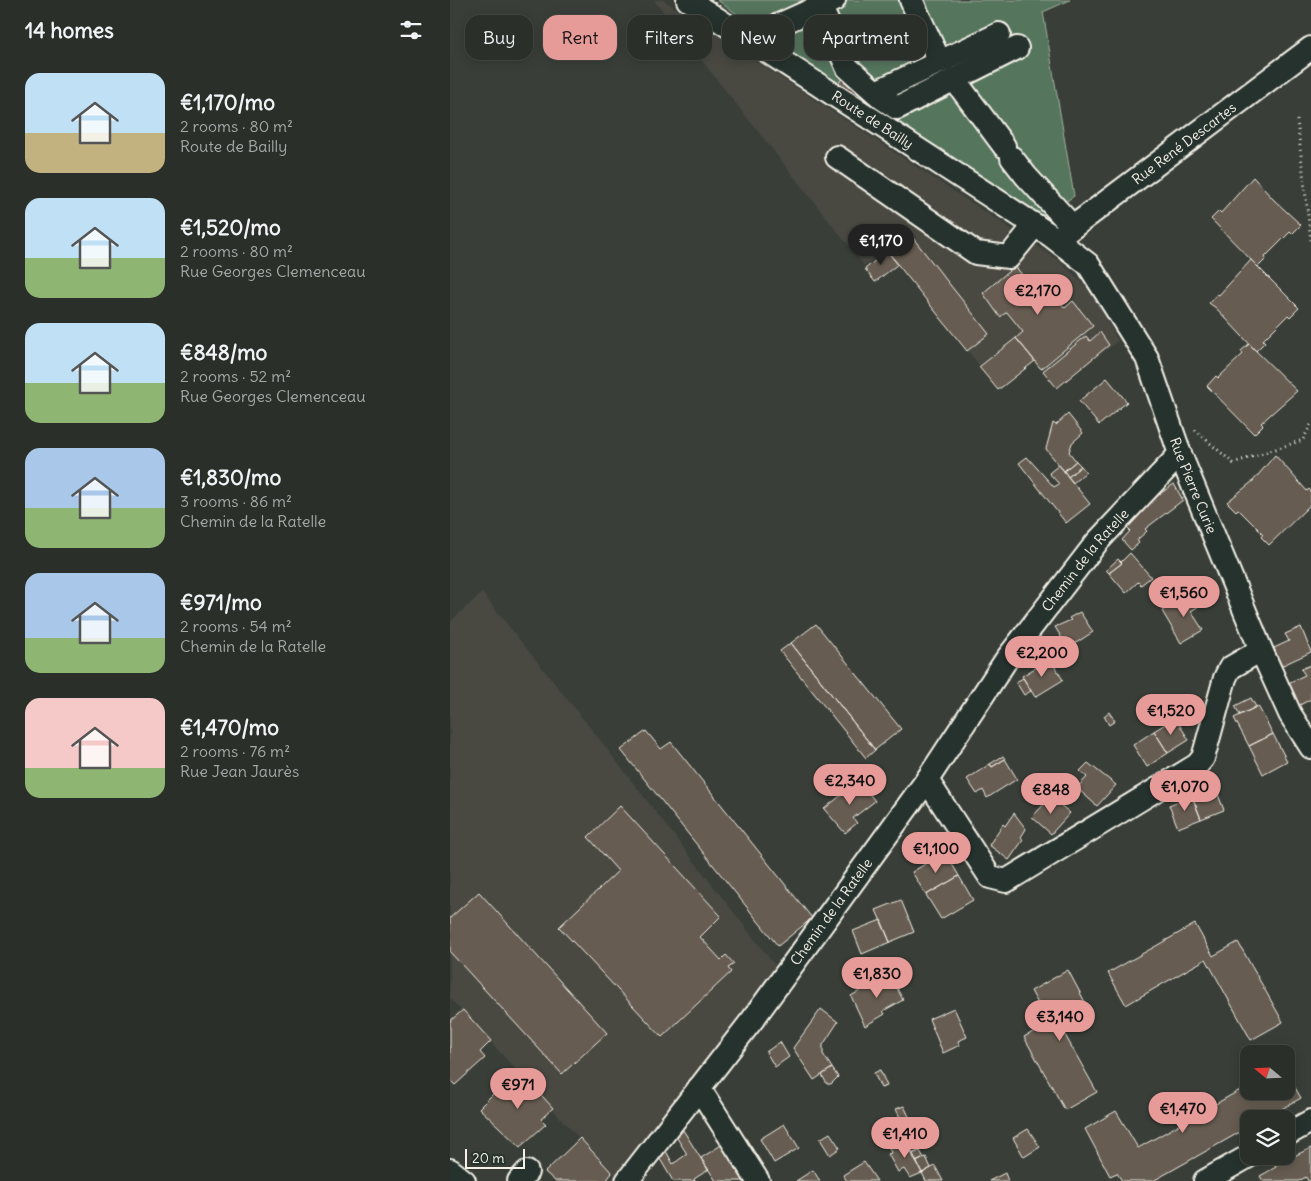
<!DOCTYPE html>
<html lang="en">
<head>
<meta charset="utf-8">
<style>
  body { margin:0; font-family:Delius,sans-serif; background:#333732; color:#f1f3f6; height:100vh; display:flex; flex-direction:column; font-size:19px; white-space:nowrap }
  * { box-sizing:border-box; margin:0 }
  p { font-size:16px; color:#a6a9a8 }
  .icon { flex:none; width:28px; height:28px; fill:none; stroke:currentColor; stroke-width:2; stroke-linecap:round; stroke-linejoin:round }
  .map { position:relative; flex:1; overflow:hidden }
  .details { display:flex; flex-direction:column; background:#2b2f2a; width:450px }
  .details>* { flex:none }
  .banner { position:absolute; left:15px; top:15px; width:475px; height:45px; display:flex; gap:10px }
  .needle { width:32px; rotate:289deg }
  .controls { position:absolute; left:790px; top:1045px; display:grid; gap:10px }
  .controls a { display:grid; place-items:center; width:55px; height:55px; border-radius:10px; background:#2b2f2a; box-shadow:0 2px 12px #0003,0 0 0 1px #474a47; font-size:25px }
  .scale { position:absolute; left:15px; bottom:12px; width:60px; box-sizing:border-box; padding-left:5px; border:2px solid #f4f1e8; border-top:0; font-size:14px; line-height:18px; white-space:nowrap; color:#f4f1e8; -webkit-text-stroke:4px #26332d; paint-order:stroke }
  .price { position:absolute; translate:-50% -42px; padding:0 11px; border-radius:18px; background:#e69b98; color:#111; font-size:16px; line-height:32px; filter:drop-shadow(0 1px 2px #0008) }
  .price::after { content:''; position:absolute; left:50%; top:30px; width:15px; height:11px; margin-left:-8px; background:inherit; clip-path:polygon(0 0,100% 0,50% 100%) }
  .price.on { background:#222; color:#fff }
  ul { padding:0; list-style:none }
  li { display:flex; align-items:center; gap:15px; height:125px; padding:0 25px }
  li span { display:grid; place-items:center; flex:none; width:140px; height:100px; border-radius:15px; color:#555 }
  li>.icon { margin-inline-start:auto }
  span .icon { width:60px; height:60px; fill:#fffc; stroke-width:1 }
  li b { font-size:21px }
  h2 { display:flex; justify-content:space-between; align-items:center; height:60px; padding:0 25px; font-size:21px }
  .pill { padding:0 18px; border-radius:15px; background:#2b2f2a; box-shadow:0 2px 12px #0003,0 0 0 1px #474a47; font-size:18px; line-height:45px }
  .pill.on { background:#e69b98; color:#111 }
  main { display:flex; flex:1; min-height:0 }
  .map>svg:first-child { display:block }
</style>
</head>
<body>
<main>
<section class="details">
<h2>14 homes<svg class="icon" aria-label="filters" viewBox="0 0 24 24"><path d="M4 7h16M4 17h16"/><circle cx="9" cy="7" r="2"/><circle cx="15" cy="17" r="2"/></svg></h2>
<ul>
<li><span style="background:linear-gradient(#bfe0f5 60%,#c2b280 0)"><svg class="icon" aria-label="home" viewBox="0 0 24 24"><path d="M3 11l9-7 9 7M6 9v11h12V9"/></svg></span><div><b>€1,170/mo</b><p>2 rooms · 80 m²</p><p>Route de Bailly</p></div></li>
<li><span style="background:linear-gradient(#bfe0f5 60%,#8fb573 0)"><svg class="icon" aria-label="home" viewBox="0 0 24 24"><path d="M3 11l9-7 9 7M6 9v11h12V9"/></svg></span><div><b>€1,520/mo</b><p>2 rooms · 80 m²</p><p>Rue Georges Clemenceau</p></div></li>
<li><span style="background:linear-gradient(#bfe0f5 60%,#8fb573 0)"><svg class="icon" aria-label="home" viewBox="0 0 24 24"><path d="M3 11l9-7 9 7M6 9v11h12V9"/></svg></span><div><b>€848/mo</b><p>2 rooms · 52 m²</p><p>Rue Georges Clemenceau</p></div></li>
<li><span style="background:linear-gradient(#a9c7e8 60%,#8fb573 0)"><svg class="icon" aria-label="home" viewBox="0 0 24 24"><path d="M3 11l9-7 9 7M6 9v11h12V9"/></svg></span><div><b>€1,830/mo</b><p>3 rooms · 86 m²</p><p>Chemin de la Ratelle</p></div></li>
<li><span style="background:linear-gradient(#a9c7e8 65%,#8fb573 0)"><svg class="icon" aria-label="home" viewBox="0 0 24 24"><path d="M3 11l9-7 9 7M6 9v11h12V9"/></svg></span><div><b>€971/mo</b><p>2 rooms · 54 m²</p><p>Chemin de la Ratelle</p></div></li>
<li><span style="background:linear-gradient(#f6c9c9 70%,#8fb573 0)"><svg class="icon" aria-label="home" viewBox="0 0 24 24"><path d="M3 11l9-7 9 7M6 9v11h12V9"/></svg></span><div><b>€1,470/mo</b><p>2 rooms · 76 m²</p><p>Rue Jean Jaurès</p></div></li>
</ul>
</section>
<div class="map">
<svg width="861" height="1181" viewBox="0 0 861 1181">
  <rect width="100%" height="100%" fill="#393f38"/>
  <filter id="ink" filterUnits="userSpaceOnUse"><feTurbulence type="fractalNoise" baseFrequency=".02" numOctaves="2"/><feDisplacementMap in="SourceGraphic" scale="10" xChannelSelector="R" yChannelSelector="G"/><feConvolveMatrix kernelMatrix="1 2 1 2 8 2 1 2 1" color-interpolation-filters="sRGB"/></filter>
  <g filter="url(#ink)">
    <path fill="#494a43" d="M 204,0 L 213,0 L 608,260 L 642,292 L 668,341 L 607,386 L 565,338 L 530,366 L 438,251 L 414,265 Z
      M 32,593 L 142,730 L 330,972 L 166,1178 L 0,998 L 0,622 Z"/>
    <path fill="#54745d" stroke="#a4b2a2" d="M 267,0 L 620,0 L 593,12 L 624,196 L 594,217 L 415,104 Z"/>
    <path fill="#665b51" stroke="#f4f1e8" d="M 395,75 L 423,93 L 415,104 L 387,85 Z
      M 803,177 L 824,200 L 851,225 L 842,234 L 840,232 L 815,257 L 816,259 L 808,267 L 761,219 L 769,211 L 771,213 Z
      M 459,233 L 539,334 L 517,351 L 437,251 Z
      M 437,251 L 448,264 L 425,282 L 415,269 Z
      M 801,260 L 849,308 L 840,317 L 838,315 L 813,340 L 815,342 L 806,351 L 766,308 L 759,303 L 767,294 L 769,295 Z
      M 565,266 L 584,290 L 593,282 L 615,308 L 623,301 L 643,326 L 591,369 L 566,338 L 573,332 L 557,312 L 550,317 L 533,293 Z
      M 650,332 L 659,345 L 607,388 L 593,371 L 636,336 L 640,341 Z
      M 566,338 L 585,361 L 548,390 L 529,367 Z
      M 799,344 L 847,391 L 811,423 L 813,425 L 804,434 L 757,386 L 766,376 L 768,378 L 793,354 L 791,351 Z
      M 657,378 L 677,402 L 649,425 L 629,401 Z
      M 618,414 L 633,433 L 622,443 L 619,452 L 626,461 L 614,471 L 596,449 L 603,423 L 606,425 Z
      M 825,455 L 857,491 L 859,489 L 861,491 L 861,504 L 819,545 L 811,537 L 813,534 L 788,509 L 786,511 L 777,502 L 803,481 Z
      M 577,457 L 604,487 L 609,484 L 599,473 L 609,465 L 640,504 L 616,523 L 569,463 Z
      M 626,461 L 631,466 L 618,477 L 614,471 Z
      M 631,466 L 636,472 L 623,483 L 618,477 Z
      M 724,484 L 733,500 L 695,529 L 697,531 L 687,540 L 689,543 L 681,550 L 672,540 L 680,531 L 676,527 L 698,502 Z
      M 680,553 L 701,577 L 691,585 L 688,582 L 676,593 L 659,573 L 672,563 L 671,562 Z
      M 668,559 L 672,563 L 659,573 L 656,570 Z
      M 743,592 L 751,605 L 741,611 L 753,630 L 731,643 L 712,611 Z
      M 630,612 L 643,632 L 618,648 L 605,627 L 621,620 L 619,618 Z
      M 366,624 L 451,729 L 425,750 L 341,643 Z
      M 851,627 L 861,652 L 831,666 L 824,648 L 839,641 L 835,634 Z
      M 341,643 L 425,750 L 416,758 L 330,651 Z
      M 600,659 L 613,680 L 585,697 L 572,676 Z
      M 861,665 L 861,699 L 848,706 L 838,683 L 855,675 L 851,669 Z
      M 573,678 L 581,691 L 574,695 L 566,682 Z
      M 801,698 L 806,707 L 790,715 L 785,706 Z
      M 808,706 L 823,734 L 799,746 L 784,718 Z
      M 659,712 L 665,721 L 659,725 L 654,716 Z
      M 725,718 L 739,740 L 718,753 L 704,731 Z
      M 196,731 L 211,749 L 221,742 L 362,918 L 328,946 L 171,750 Z
      M 704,731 L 718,753 L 697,767 L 683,745 Z
      M 823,734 L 837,761 L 813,774 L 799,746 Z
      M 553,756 L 555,759 L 542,767 L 540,764 Z
      M 555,759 L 567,779 L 537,798 L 533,790 L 527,794 L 517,779 L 540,764 L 542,767 Z
      M 638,763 L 666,785 L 647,806 L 627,788 L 637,777 L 630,771 Z
      M 409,781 L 425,801 L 403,818 L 407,823 L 395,833 L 374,809 Z
      M 765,787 L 774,810 L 751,819 L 742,796 Z
      M 742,796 L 751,819 L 728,828 L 719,805 Z
      M 601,797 L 620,813 L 601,834 L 582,817 Z
      M 170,806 L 271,916 L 250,937 L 271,960 L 276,955 L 284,964 L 278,968 L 281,972 L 212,1037 L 109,927 L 168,871 L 138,837 Z
      M 564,813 L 576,829 L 571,837 L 573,840 L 559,860 L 539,845 L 553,824 L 555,826 Z
      M 495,852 L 509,876 L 476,895 L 462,872 Z
      M 509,876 L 523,900 L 491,919 L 476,895 Z
      M 29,892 L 157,1033 L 112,1074 L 0,952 L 0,918 Z
      M 451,900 L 464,932 L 440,942 L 426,910 Z
      M 431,920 L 440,942 L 412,954 L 403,931 Z
      M 745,924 L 763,956 L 788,942 L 833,1022 L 801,1040 L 756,959 L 676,1005 L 658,973 Z
      M 618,970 L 635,1002 L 606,1019 L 647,1092 L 615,1110 L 574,1037 L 599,1023 L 581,991 Z
      M 440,974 L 453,1000 L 433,1011 L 435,1014 L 415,1026 L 401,996 Z
      M 448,977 L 452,986 L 448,988 L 443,980 Z
      M 504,1008 L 517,1037 L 508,1041 L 510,1045 L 493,1053 L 479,1019 Z
      M 371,1009 L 388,1022 L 373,1045 L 373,1054 L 382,1068 L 364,1080 L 343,1048 Z
      M 13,1010 L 41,1041 L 30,1052 L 35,1058 L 5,1085 L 0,1080 L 0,1021 Z
      M 330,1042 L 339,1057 L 325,1067 L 316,1052 Z
      M 382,1068 L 388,1077 L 381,1084 L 377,1084 L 372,1075 Z
      M 430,1070 L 437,1086 L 431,1088 L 424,1073 Z
      M 836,1072 L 851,1098 L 814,1119 L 799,1119 L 799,1127 L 703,1181 L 672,1181 L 667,1173 L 660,1176 L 635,1129 L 666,1111 L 688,1148 L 799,1085 L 799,1091 L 836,1091 Z
      M 74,1076 L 103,1108 L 91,1119 L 96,1124 L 70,1147 L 29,1108 L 56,1081 L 61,1088 Z
      M 454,1106 L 463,1125 L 455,1128 L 446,1109 Z
      M 334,1124 L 349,1148 L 324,1163 L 310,1139 Z
      M 578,1129 L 590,1147 L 574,1157 L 563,1138 Z
      M 233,1130 L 258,1170 L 244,1179 L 245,1181 L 223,1181 L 210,1159 L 216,1151 L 223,1164 L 237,1154 L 227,1138 Z
      M 380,1133 L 390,1148 L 380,1155 L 370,1139 Z
      M 465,1134 L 473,1149 L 462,1154 L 455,1137 Z
      M 130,1138 L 162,1173 L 156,1181 L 105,1181 L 95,1172 Z
      M 456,1139 L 472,1173 L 460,1178 L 454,1169 L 448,1172 L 438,1154 L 441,1153 L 439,1148 Z
      M 276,1142 L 300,1181 L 266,1181 L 251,1158 Z
      M 861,1148 L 861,1181 L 858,1181 L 856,1177 L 849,1181 L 813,1181 L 810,1176 L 826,1167 L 825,1165 Z
      M 470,1151 L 474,1158 L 466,1162 L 462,1154 Z
      M 476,1157 L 481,1168 L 472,1173 L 466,1162 Z
      M 414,1162 L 427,1181 L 397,1181 L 393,1175 Z
      M 485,1166 L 493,1181 L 476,1181 L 472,1173 Z
      M 363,1170 L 370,1181 L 346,1181 Z
      M 555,1173 L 558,1181 L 539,1181 Z"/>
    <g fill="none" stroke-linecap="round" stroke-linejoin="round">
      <defs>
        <g id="minor">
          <path id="s1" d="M 238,0 L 600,235 L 638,264 L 697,358 L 730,454 L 811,650 L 840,714 L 861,747"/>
          <path d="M 368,0 L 397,67 L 432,98 L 447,108 L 567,48"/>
          <path d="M 461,0 L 490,62"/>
          <path d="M 324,27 L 384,0"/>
          <path d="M 504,79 L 554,146"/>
          <path d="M 426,92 L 549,34"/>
          <path d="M 387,157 L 526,253 L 559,257 L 585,225"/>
          <path d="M 562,158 L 576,176 L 623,227"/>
          <path id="s2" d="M 607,239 L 861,48"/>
          <path d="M 477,780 L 540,877 L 556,881 L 747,765 L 753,758 L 775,678 L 780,668 L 811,650"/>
          <path d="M 249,1088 L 308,1181"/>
          <path d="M 836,1135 L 861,1121"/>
          <path d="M 0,1170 L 14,1181"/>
          <path d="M 69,1181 L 77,1172"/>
          <path id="s3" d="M 177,1181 L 303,1019 L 477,780 L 556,660 L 647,542 L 730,454"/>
          <path d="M 755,1181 L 799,1156"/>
        </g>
      </defs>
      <use href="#minor" stroke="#f4f1e8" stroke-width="26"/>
      <path stroke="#f4f1e8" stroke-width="3" stroke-dasharray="1 4" stroke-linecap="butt" d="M 847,120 L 861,241
        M 745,430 L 783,463 L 853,440 L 861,424"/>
      <use href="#minor" stroke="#26332d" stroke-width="22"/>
    </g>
  </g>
  <g text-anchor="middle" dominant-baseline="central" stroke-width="4" stroke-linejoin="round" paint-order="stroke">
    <g font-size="14" fill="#f4f1e8" stroke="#26332d">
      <text stroke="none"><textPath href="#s1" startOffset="220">Route de Bailly</textPath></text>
      <text stroke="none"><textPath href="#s2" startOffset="159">Rue René Descartes</textPath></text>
      <text stroke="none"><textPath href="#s1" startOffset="726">Rue Pierre Curie</textPath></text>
      <text stroke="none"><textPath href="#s3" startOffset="772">Chemin de la Ratelle</textPath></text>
      <text stroke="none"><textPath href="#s3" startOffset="338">Chemin de la Ratelle</textPath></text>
    </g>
  </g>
</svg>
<div class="controls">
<a><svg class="needle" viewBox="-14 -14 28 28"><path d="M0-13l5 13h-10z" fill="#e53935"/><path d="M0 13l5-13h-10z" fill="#a6a9a8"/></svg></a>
<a><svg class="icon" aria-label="layers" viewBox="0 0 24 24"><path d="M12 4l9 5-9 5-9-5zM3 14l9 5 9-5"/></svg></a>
</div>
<div class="scale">20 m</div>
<b class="price on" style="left:431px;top:266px">€1,170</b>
<b class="price" style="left:588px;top:316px">€2,170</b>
<b class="price" style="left:734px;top:618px">€1,560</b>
<b class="price" style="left:592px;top:678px">€2,200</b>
<b class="price" style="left:721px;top:736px">€1,520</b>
<b class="price" style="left:400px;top:806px">€2,340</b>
<b class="price" style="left:735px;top:812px">€1,070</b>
<b class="price" style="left:601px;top:815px">€848</b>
<b class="price" style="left:486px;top:874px">€1,100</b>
<b class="price" style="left:427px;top:999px">€1,830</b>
<b class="price" style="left:610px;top:1042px">€3,140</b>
<b class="price" style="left:68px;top:1110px">€971</b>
<b class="price" style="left:733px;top:1134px">€1,470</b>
<b class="price" style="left:455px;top:1159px">€1,410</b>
<div class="banner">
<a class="pill">Buy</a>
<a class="pill on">Rent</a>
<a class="pill">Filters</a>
<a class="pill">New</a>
<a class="pill">Apartment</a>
</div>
</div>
</main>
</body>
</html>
